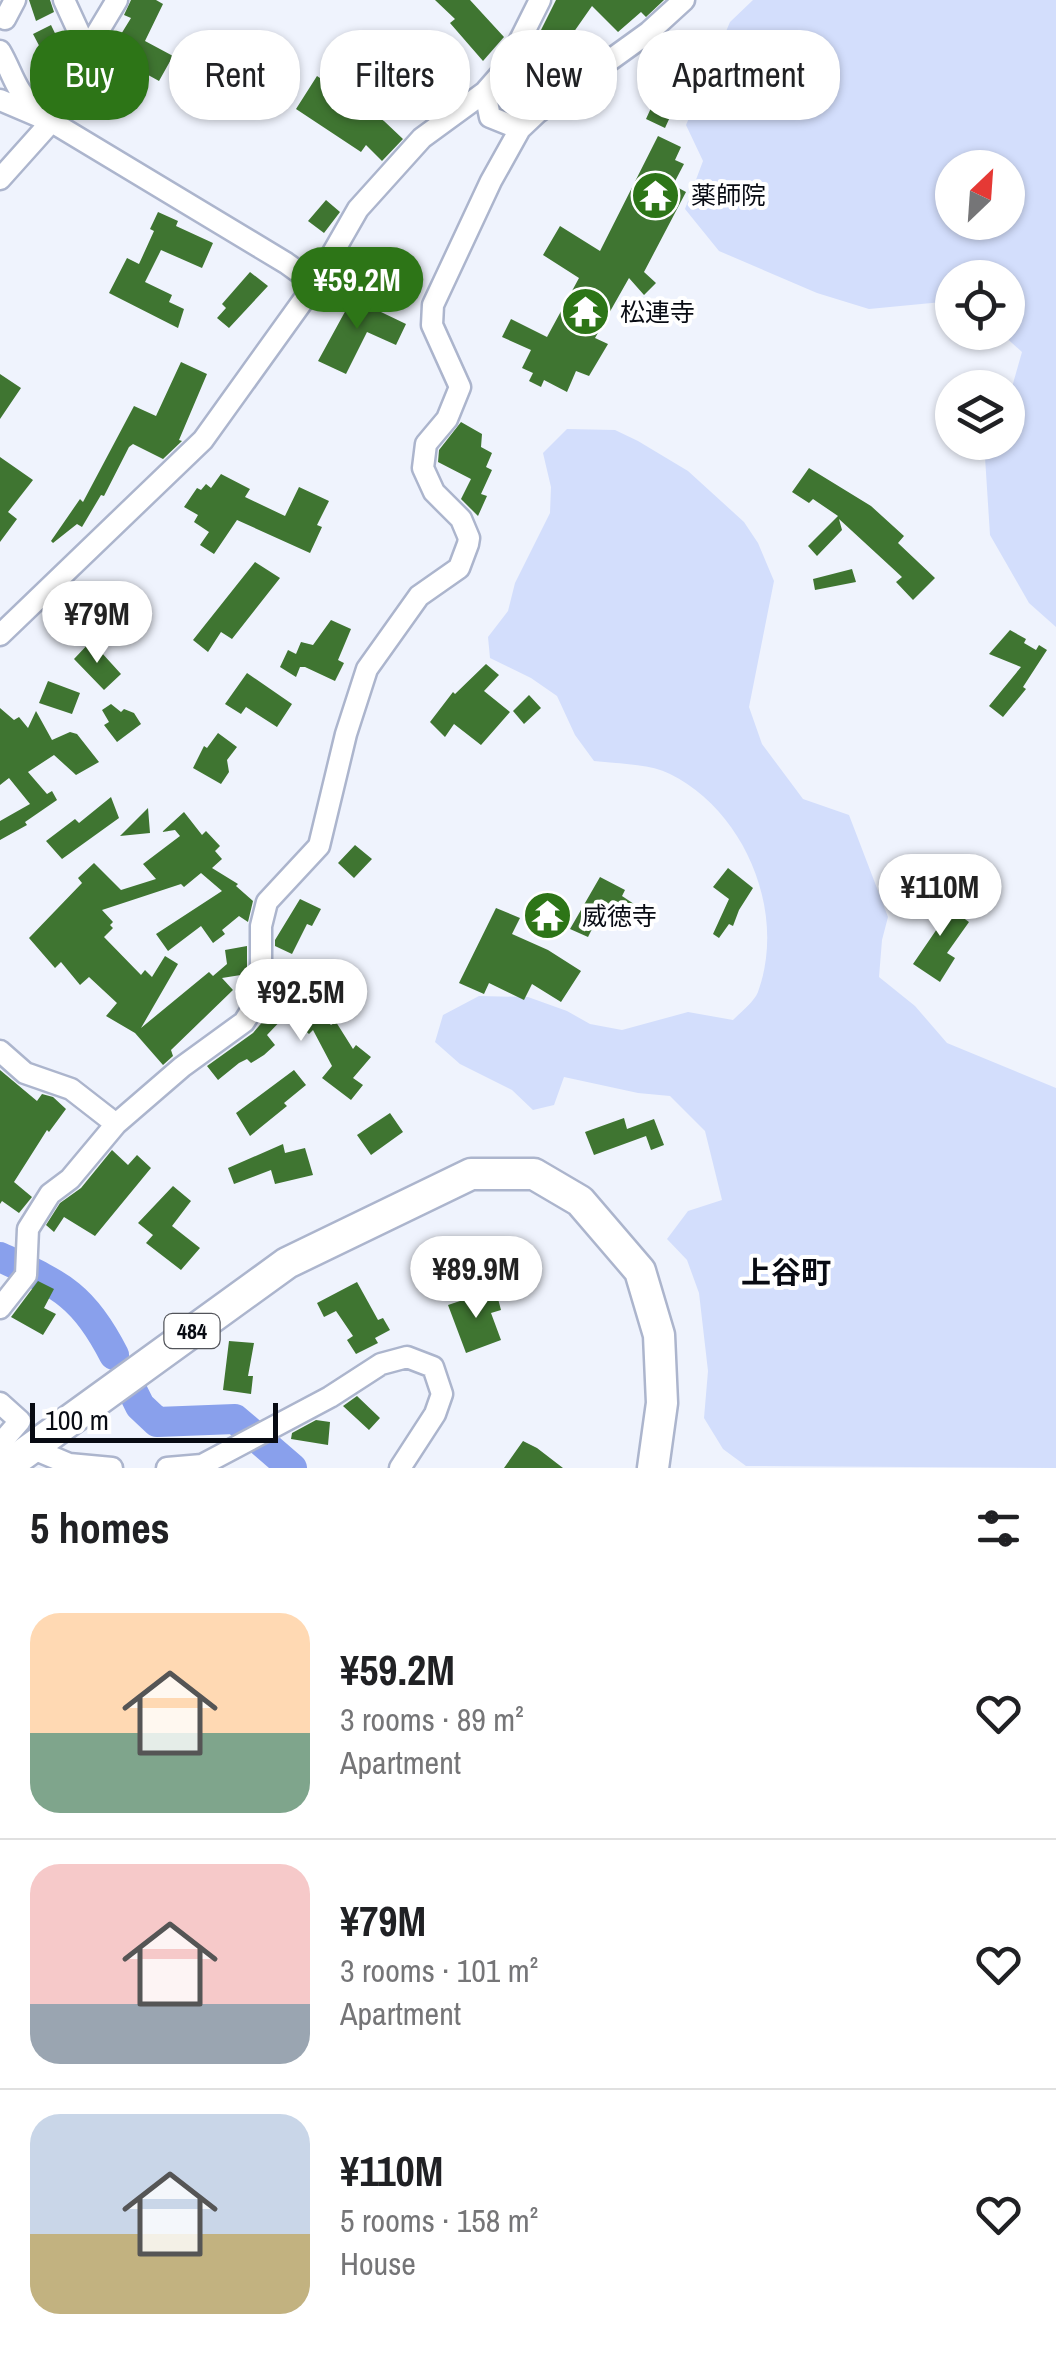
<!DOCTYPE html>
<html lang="en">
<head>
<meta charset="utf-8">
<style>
  body { margin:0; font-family:"Archivo Narrow","Noto Sans JP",sans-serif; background:#f6f6f6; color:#202124; height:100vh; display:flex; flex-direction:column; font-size:38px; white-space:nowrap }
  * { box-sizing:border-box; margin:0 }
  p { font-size:32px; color:#757577 }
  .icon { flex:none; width:55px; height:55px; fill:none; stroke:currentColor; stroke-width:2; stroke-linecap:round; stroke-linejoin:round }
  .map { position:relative; height:1468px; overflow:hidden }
  .side { display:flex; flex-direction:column; background:#fff; flex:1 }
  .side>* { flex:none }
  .top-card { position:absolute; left:30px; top:30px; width:998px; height:90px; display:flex; gap:20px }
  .needle { width:65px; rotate:25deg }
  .tools { position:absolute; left:935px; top:150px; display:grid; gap:20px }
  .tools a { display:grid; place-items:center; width:90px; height:90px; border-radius:50%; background:#fff; box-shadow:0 2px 8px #0004; font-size:50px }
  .scale { position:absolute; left:30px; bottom:25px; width:248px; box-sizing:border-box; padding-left:10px; border:5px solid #080b13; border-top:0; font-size:28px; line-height:35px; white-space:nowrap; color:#080b13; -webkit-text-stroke:8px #fff; paint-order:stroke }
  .price { position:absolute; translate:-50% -85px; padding:0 22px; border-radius:35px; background:#fff; color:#222; font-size:32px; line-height:65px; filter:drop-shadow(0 2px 5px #0008) }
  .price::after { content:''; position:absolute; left:50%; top:60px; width:30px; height:22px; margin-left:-15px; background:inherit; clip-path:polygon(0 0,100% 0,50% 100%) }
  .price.selected { background:#2d7517; color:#fff }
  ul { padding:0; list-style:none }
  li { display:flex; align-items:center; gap:30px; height:250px; padding:0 30px }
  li+li { border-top:2px solid #e0e0e0 }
  li span { display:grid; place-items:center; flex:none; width:280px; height:200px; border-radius:30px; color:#555 }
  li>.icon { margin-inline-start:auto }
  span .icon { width:120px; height:120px; fill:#fffc; stroke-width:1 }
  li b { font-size:42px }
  h2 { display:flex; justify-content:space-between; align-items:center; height:120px; padding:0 30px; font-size:42px }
  .tag { padding:0 35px; border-radius:40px; background:#fff; box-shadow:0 2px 8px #0004; font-size:35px; line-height:90px }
  .tag.selected { background:#2d7517; color:#fff }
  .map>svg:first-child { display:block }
</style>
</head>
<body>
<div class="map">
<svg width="1056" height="1468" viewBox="0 0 1056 1468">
  <rect width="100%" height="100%" fill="#eff3fd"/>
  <path fill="#d3defc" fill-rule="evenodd" d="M 753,0 L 1056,0 L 1056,627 L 1029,603 L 990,535 L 985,457 L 992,443 L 1008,442 L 1008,401 L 1022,352 L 1001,333 L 1008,332 L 1008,278 L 952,278 L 952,306 L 942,302 L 869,309 L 817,293 L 719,251 L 685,209 L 703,161 L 686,125 L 730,22 ZM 952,168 L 1008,168 L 1008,222 L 952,222 Z
    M 567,429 L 615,430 L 638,441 L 688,471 L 744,522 L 758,543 L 774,581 L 749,707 L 762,744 L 803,799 L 849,815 L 888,917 L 882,940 L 879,977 L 915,1006 L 947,1043 L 1056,1088 L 1056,1468 L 746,1466 L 723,1449 L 704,1418 L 708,1371 L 699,1293 L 687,1260 L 667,1239 L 688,1211 L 722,1200 L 705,1131 L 670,1096 L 638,1093 L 564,1077 L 554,1105 L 533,1110 L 512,1090 L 460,1064 L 435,1042 L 443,1015 L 479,996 L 528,997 L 567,1011 L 590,1024 L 622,1030 L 688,1012 L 733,1020 C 741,1012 754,1002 758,992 C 787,912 745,811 670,774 C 648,763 617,764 594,761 L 575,735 L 557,696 L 531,678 L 490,658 L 488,637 L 508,611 L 515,583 L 550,513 L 551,487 L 543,453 Z"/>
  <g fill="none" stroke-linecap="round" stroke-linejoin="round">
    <path stroke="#89a0ec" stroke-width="30" d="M 0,1257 C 60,1285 83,1294 114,1355
      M 130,1386 L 140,1406 L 157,1422 L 235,1419 L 292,1468"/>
  </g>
  <path fill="#3f7531" d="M 29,0 L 50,0 L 54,12 L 36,21 Z
    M 131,0 L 156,0 L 163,4 L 145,41 L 173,56 L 159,81 L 132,66 L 104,113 L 86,102 L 96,84 L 89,80 L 101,54 L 107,57 L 131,18 L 124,15 Z
    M 435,0 L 470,0 L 504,37 L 483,61 L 450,23 L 455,19 Z
    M 556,0 L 664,0 L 646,17 L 641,12 L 618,32 L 592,6 L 543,76 L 584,49 L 576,67 L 517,113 L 502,107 L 500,96 L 517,77 L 525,60 L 528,63 L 544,49 L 536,40 Z
    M 51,25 L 68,60 L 63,71 L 48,77 L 40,59 L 45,57 L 33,34 Z
    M 317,76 L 384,121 L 403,139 L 382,161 L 366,145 L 361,152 L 296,109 Z
    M 656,97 L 675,106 L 665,128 L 646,119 Z
    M 658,136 L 681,147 L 675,160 L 684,164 L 673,185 L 686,192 L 644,272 L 656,283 L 644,295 L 629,278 L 595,338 L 608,344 L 589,376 L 576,371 L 567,392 L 544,380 L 541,387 L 529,381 L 533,373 L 522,368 L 531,350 L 502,337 L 511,319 L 547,337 L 579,278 L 543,255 L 560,226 L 600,251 Z
    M 326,200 L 340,212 L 324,233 L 308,221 Z
    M 158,212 L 178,221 L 176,226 L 213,243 L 202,268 L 161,250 L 145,282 L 172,295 L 169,302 L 184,309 L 178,328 L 109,293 L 127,258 L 139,264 L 154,231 L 150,229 Z
    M 250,272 L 268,286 L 229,328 L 217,318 L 226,308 L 222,304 Z
    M 329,287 L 406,324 L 396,345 L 367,332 L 346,374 L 318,361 L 347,308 L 327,290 Z
    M 181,362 L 207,374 L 179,440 L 182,441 L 163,459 L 133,444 L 129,447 L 104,496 L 101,495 L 82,527 L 77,524 L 53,543 L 51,541 L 80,499 L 83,502 L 134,406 L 156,416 Z
    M 0,374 L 21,388 L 0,419 Z
    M 461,422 L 482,434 L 481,447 L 492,453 L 486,467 L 492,470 L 481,494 L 487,496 L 478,516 L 461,499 L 471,479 L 438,462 L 439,450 Z
    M 0,457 L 33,480 L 8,512 L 17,519 L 0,542 Z
    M 809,468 L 871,506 L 904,536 L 898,543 L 935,578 L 913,600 L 896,582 L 902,577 L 839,519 L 842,530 L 817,556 L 808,546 L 838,516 L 813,499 L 809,503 L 792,492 Z
    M 221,474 L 250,489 L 245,497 L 285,516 L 299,487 L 329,501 L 317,525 L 322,527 L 310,553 L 237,520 L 214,554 L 200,545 L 209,532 L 194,522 L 198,515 L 184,507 L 197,488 L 201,490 L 206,484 L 211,488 Z
    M 255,562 L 280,578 L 232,639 L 221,632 L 208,652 L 193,640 Z
    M 852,569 L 856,582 L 815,590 L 813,579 Z
    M 331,620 L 351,629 L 338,660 L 344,663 L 335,681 L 305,667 L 300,667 L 296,677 L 280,667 L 288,650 L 296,654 L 301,642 L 313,645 Z
    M 1010,630 L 1026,639 L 1024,643 L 1036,650 L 1039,645 L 1047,650 L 1023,687 L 1026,689 L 1003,717 L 989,706 L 1021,667 L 989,654 Z
    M 91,641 L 121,674 L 104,690 L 74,659 Z
    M 486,664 L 499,675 L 484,691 L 510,712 L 481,745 L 454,724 L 445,737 L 430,722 L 453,692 L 455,694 Z
    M 247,673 L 292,704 L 277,727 L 246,707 L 241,714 L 225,704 Z
    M 48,681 L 80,693 L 72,714 L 39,703 Z
    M 529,695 L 541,708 L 524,724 L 513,711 Z
    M 111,704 L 121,712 L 124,709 L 134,713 L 141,724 L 117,742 L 104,725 L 109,722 L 102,710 Z
    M 0,708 L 14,720 L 19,717 L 28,728 L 36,711 L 52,740 L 70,732 L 77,734 L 99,762 L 76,775 L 54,755 L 28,772 L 47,794 L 52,791 L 57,800 L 25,822 L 27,825 L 0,840 L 0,821 L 30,804 L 9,778 L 0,785 Z
    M 218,733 L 237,747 L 227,760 L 229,772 L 221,784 L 193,768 L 204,746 L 207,748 Z
    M 111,797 L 119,818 L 62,859 L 46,841 L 75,819 L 79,823 Z
    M 148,808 L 150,833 L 120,836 Z
    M 184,812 L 202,835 L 206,831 L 220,846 L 215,851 L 222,859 L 212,868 L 238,884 L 236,886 L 253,901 L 248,922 L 239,916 L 222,930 L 225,934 L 213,943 L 201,926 L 168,951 L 156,934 L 222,891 L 201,873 L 184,887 L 181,884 L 102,910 L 113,922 L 110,925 L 113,928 L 104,937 L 141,975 L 145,970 L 152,977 L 165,956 L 178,964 L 141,1028 L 209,972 L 213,976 L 227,964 L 225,950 L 247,946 L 247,974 L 222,978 L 233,990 L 171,1050 L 173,1056 L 163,1065 L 135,1033 L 106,1016 L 117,1003 L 89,977 L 80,985 L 61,962 L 55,968 L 29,938 L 82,883 L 78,878 L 94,863 L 121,890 L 156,879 L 143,864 L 180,836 L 175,830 L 162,832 Z
    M 355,845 L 372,859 L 354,878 L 338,863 Z
    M 728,868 L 753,888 L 739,910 L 733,926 L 729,924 L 719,938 L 713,934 L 729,899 L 713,887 Z
    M 600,877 L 625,890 L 622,896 L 646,912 L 643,918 L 614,906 L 610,915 L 601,911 L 588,937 L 570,929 Z
    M 929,893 L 969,922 L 947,953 L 955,958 L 940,982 L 913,964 L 941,923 L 924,910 Z
    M 300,899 L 321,909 L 312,926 L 307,924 L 292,954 L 275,946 L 275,940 Z
    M 496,908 L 520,918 L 512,934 L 548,950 L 581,971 L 561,1002 L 532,984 L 524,1000 L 489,983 L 484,994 L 459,983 Z
    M 285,989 L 293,996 L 298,992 L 302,997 L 299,1001 L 303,1005 L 306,1001 L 331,1025 L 336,1022 L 353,1049 L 356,1045 L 371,1057 L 353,1078 L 363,1085 L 351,1100 L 322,1078 L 332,1066 L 313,1030 L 309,1034 L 287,1014 L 267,1035 L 275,1045 L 264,1055 L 251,1063 L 247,1059 L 239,1063 L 218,1080 L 207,1066 L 253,1033 L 271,1012 L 268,1009 Z
    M 0,1070 L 37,1101 L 42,1094 L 53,1097 L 66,1109 L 49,1132 L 47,1130 L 14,1182 L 32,1197 L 19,1213 L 2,1201 L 0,1204 Z
    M 294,1070 L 306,1085 L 284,1103 L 287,1106 L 250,1136 L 236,1113 Z
    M 390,1113 L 403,1132 L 371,1155 L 357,1135 Z
    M 624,1118 L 627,1129 L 654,1119 L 664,1145 L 651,1150 L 646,1136 L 594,1155 L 585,1132 Z
    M 283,1144 L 285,1153 L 305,1148 L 313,1175 L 275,1184 L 271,1170 L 234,1184 L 228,1168 Z
    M 112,1150 L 128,1165 L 137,1155 L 151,1168 L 95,1236 L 64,1217 L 54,1232 L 46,1225 L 60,1203 L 81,1188 Z
    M 173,1186 L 191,1201 L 172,1226 L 200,1248 L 181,1270 L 146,1243 L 153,1235 L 138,1223 Z
    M 38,1281 L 54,1289 L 44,1308 L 56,1314 L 43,1335 L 11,1317 Z
    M 357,1282 L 378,1320 L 383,1318 L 390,1330 L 375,1338 L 378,1343 L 356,1354 L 347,1340 L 353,1336 L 336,1311 L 324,1317 L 317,1303 Z
    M 478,1295 L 479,1299 L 497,1295 L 501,1310 L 491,1313 L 501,1340 L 466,1353 L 448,1305 Z
    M 229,1341 L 254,1343 L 248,1376 L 253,1376 L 251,1394 L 223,1390 Z
    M 357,1396 L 380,1418 L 369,1430 L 343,1406 Z
    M 316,1420 L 330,1422 L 328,1445 L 291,1439 L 292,1433 Z
    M 523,1441 L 537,1448 L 563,1468 L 504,1468 Z"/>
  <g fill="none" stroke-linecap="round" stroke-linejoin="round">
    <defs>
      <path id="minor" d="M 64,0 L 87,50
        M 5,19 L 15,0
        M 0,51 C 13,73 15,92 36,108
        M 0,100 L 52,122 L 286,263 L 315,284
        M 520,129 L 538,112 L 649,32 L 684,0
        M 0,179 L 60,112 L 87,50 L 117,0
        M 0,635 L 203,440 L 315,284 L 358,209 L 422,138 L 485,92 L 506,68 L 540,0
        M 0,1051 L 25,1073 L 71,1089 L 116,1124
        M 0,1308 L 26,1275 L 28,1229 L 50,1194 L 70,1179 L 116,1124 L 182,1067 L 244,1022 L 261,995 L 261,926 L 267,902 L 319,846 L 346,734 L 367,669 L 419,596 L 459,568 L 468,544 L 469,538 L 461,519 L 434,492 L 423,468 L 426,444 L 447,419 L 460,387 L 432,325 L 433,305 L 491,181 L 520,129 L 490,117 L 485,92
        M 0,1403 L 20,1421 L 0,1444
        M 31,1448 L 69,1464 L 112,1468
        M 167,1468 L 202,1465 L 330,1397 L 381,1364 L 407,1357 L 433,1367 L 442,1394 L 435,1414 L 400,1468"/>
      <path id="highway" d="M 4,1468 L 287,1263 L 471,1174 L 534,1174 L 580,1201 L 640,1271 L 659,1335 L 662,1403 L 653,1468"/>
    </defs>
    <use href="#minor" stroke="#acb5cd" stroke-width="25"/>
    <use href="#highway" stroke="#acb5cd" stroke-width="35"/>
    <use href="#minor" stroke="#fff" stroke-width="20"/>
    <use href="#highway" stroke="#fff" stroke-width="30"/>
  </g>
  <defs>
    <symbol id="temple-disc" viewBox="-11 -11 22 22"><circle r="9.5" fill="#2d7517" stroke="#fff"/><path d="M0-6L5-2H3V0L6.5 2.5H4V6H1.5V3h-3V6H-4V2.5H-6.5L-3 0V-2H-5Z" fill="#fff"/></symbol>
  </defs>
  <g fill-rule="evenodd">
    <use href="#temple-disc" x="628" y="168" width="55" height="55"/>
    <use href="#temple-disc" x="558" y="284" width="55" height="55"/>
    <use href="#temple-disc" x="520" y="888" width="55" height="55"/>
  </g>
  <g text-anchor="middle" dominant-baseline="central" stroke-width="8" stroke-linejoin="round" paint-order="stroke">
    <rect fill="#fff" stroke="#52545a" stroke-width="2.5" x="164.5" y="1314" width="55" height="34" rx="8"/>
    <g font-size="22" font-weight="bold" fill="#080b13">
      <text x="192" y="1331">484</text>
    </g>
    <g font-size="25" fill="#080b13" stroke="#fff" text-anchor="start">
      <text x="691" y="195">薬師院</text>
      <text x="620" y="312">松連寺</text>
      <text x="582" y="916">威徳寺</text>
    </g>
    <g font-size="30" font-weight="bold" fill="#080b13" stroke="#fff">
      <text x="786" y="1272">上谷町</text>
    </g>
  </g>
</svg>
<div class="tools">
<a><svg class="needle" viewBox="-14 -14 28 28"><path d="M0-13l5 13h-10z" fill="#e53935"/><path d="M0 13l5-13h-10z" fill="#757577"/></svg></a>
<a><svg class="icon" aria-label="locate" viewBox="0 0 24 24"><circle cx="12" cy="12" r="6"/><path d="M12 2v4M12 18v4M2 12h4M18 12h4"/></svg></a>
<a><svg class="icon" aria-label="layers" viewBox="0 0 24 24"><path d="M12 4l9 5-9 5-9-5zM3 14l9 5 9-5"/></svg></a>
</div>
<div class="scale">100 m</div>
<b class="price selected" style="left:357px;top:332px">¥59.2M</b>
<b class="price" style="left:97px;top:666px">¥79M</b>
<b class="price" style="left:940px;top:939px">¥110M</b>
<b class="price" style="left:301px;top:1044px">¥92.5M</b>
<b class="price" style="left:476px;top:1321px">¥89.9M</b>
<div class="top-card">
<a class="tag selected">Buy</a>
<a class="tag">Rent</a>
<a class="tag">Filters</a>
<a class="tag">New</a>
<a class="tag">Apartment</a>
</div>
</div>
<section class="side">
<h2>5 homes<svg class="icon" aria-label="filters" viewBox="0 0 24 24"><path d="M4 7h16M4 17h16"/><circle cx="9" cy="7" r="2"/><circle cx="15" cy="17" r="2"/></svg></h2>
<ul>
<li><span style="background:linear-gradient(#ffd9b3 60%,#7fa58c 0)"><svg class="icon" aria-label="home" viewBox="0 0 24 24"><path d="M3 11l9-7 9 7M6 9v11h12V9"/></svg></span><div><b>¥59.2M</b><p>3 rooms · 89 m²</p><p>Apartment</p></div><svg class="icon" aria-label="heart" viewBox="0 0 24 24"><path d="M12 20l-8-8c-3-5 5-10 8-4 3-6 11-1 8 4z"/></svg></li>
<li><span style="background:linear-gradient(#f6c9c9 70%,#9aa5b1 0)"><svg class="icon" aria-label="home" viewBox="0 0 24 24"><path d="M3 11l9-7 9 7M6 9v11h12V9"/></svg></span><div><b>¥79M</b><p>3 rooms · 101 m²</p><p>Apartment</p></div><svg class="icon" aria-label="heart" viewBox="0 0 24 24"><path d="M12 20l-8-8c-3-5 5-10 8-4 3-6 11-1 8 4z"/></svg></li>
<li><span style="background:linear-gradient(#c9d6e8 60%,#c2b280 0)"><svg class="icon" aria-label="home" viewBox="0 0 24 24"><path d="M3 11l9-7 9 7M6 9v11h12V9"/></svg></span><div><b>¥110M</b><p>5 rooms · 158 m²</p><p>House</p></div><svg class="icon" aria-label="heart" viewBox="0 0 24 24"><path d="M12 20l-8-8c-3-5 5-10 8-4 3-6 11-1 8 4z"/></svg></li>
</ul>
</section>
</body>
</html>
